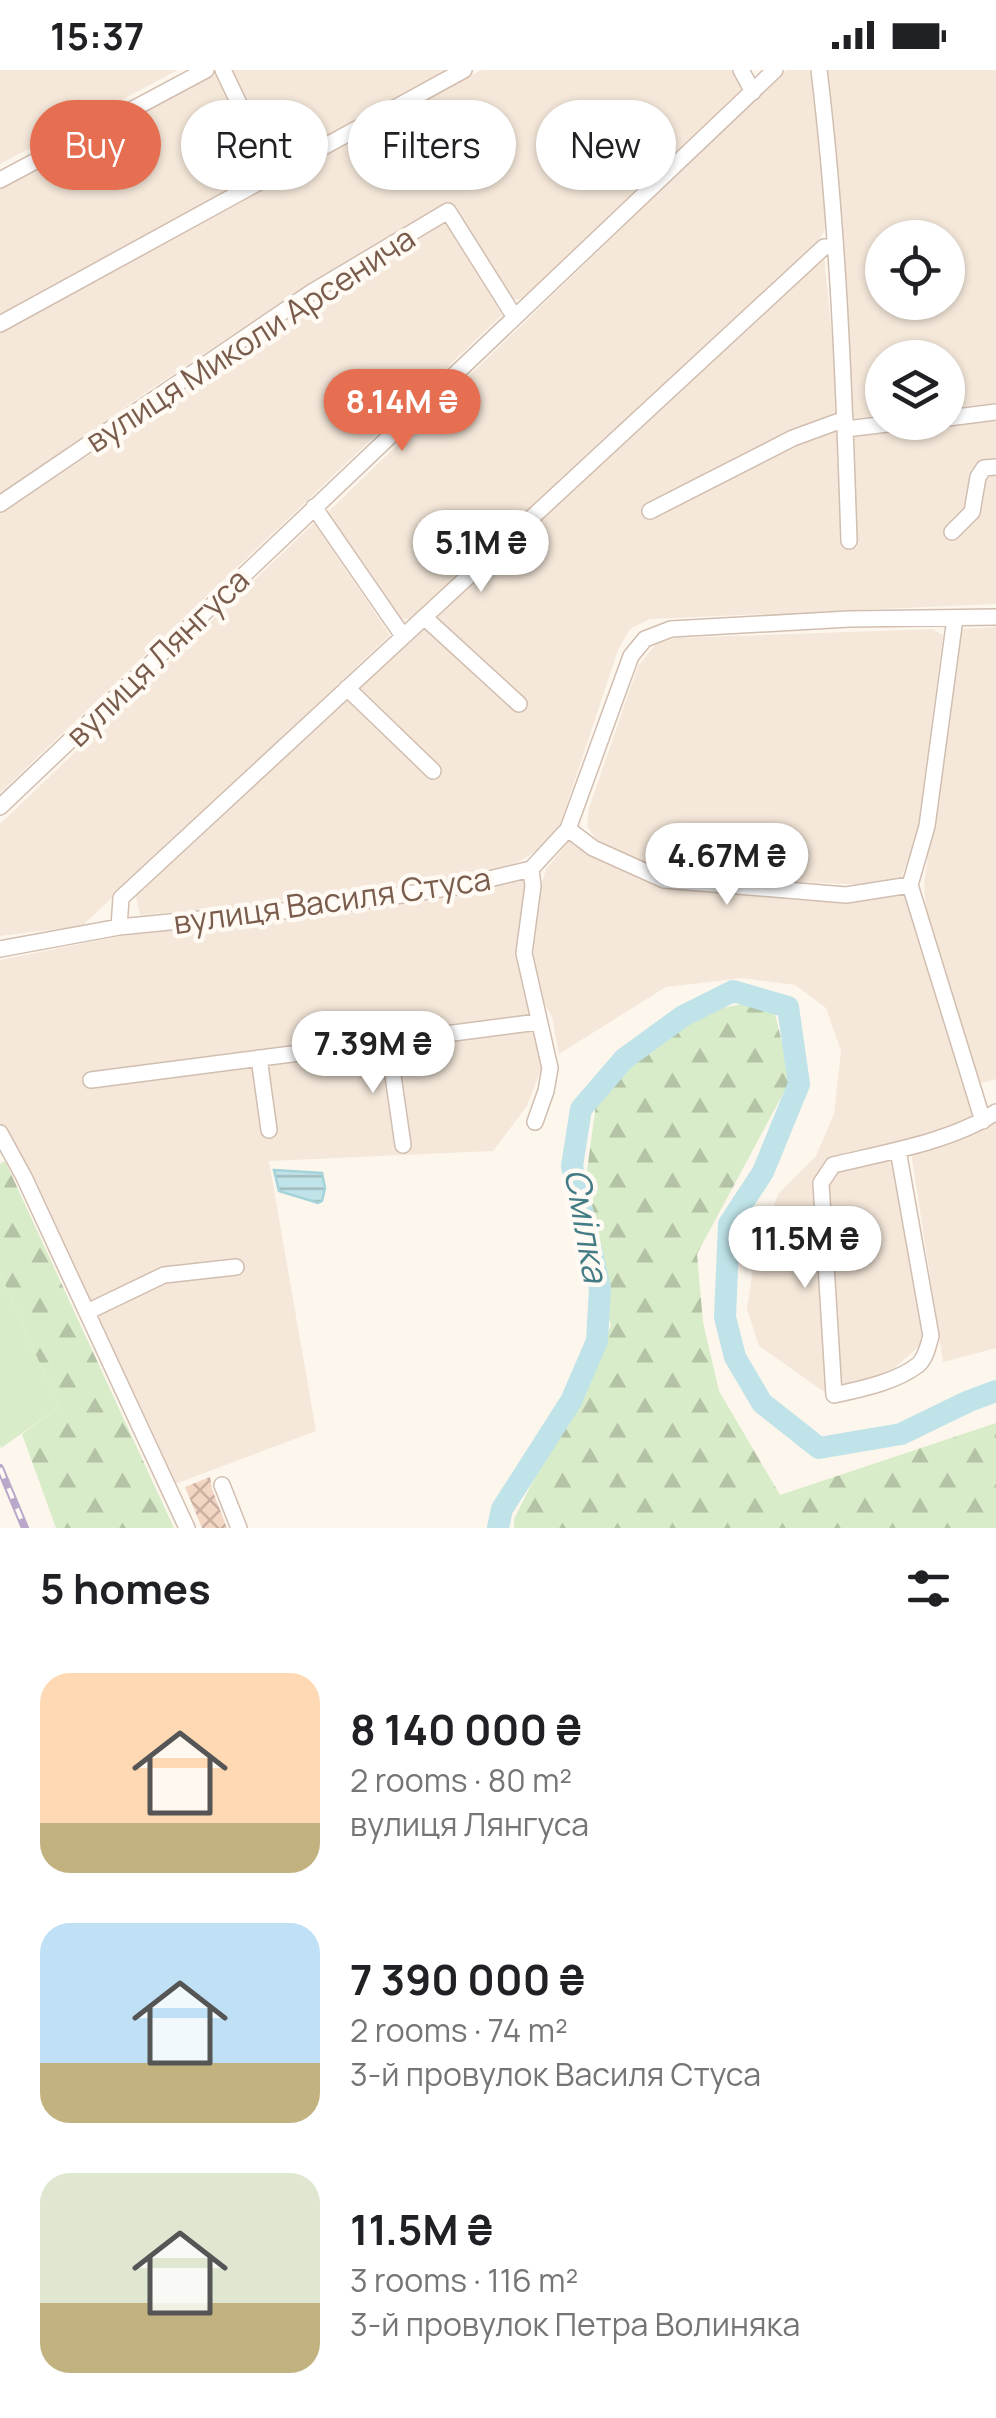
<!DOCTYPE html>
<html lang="en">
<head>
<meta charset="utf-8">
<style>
  body { margin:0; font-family:Manrope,sans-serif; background:#f2f2f2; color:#202124; height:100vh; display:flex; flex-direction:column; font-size:38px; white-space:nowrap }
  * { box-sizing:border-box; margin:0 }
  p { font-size:32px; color:#757577 }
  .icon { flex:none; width:55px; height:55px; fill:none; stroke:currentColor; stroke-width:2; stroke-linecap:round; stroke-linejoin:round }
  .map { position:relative; height:1458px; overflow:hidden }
  .sheet { display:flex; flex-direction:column; background:#fff; flex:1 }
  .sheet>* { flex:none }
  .top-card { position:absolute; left:30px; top:30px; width:938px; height:90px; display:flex; gap:20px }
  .tools { position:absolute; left:865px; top:150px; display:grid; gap:20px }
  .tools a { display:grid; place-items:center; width:100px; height:100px; border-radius:50%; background:#fff; box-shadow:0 2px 8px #0004; font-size:50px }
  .price { position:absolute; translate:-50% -85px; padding:0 22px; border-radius:35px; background:#fff; color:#222; font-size:32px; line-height:65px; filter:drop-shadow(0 2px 5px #0008) }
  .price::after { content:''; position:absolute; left:50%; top:60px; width:30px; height:22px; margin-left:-15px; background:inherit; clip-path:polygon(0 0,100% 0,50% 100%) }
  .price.selected { background:#e76f51; color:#fff }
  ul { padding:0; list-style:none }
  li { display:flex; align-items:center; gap:30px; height:250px; padding:0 40px }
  li span { display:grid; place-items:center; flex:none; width:280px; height:200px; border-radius:30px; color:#555 }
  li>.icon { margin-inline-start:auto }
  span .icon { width:120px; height:120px; fill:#fffc; stroke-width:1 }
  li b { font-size:42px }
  h2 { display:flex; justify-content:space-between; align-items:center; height:120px; padding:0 40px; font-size:42px }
  .tag { padding:0 35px; border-radius:45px; background:#fff; box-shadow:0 2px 8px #0004; font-size:35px; line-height:90px }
  .tag.selected { background:#e76f51; color:#fff }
  .status { display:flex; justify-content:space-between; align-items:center; height:70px; padding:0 50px; background:#fff; direction:ltr }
  .status svg { height:28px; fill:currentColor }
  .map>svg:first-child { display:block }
</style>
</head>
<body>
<div class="status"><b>15:37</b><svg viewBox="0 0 49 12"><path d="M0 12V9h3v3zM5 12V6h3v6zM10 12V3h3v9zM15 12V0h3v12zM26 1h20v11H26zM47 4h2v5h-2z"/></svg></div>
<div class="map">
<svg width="996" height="1458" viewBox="0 0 996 1458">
  <defs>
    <pattern id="forest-firs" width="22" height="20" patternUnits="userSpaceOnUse" patternTransform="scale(2.5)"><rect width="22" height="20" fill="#d8ecc9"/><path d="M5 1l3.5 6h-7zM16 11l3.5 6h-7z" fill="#b4c2a5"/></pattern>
    <pattern id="water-rules" width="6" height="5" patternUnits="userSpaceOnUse" patternTransform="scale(2.5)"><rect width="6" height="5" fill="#bfe3e8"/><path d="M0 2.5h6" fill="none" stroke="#a0bbbe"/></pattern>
    <pattern id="building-cross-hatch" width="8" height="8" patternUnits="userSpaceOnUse" patternTransform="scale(2.5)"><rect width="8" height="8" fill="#f3d5c3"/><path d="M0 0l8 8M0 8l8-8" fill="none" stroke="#cab0a1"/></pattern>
  </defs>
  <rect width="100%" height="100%" fill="#fdf6ec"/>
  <path fill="#f5e8da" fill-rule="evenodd" d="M 0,0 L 178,0 L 0,94 Z
    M 229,0 L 449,0 L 274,96 Z
    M 481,0 L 735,0 L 744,17 L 523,230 L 511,229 L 451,132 L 311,214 L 155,316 L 0,425 L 0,262 Z
    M 786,0 L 809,0 L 817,21 L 826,158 L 817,173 L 412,549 L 399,549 L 328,442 Z
    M 826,0 L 996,0 L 996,333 L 948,338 L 948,288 L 882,288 L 882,345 L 851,349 ZM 882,168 L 948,168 L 948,232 L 882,232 Z
    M 217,1 L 264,103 L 0,247 L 0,118 Z
    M 444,151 L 502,245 L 0,723 L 0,444 Z
    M 824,185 L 838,328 L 841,477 L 857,478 L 854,366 L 996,350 L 996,534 L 650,549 L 630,559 L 618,580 L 559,758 L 546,775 L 522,790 L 496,801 L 317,830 L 140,845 L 135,823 Z
    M 314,453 L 390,565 L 82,856 L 0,866 L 0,754 Z
    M 996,557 L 996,1009 L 979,1014 L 926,840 L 924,814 L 960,559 Z
    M 933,559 L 943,565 L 918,759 L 901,809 L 886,816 L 663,805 L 596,769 L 587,756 L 589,738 L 638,596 L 656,574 L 676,568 Z
    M 570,770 L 607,793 L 662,817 L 907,823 L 977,1049 L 891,1074 L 925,1258 L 922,1274 L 892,1300 L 826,1323 L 759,1276 L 747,1239 L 757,1172 L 779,1123 L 816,1086 L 834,1044 L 841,981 L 826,938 L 795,915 L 742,908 L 666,917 L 559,984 L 552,947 L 539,924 L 532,870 L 536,832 L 546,799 Z
    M 525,810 L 517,882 L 542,997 L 527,1036 L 493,1081 L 269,1091 L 316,1361 L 175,1414 L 0,1056 L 0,890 L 114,867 L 376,835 Z
    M 996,1050 L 996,1278 L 943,1292 L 911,1082 Z"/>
  <path fill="#d8ecc9" d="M 0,1203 L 59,1337 L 1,1378 L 0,1374 Z"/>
  <path fill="url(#forest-firs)" d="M 771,928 L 791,1009 L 697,1184 L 703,1252 L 719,1321 L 780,1425 L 996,1353 L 996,1458 L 514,1458 L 514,1449 L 611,1256 L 582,1137 L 598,1020 L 674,948 Z
    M 5,1091 L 174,1458 L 56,1458 L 22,1364 L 59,1337 L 0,1203 L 0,1094 Z"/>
  <path fill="url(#water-rules)" stroke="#a5d3da" stroke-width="2.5" d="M 274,1100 L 322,1103 L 325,1118 L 322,1131 L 318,1133 L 279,1121 Z"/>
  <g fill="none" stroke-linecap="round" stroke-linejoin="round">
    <path stroke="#bfe3e8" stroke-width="22" d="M 498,1458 L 502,1439 L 571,1331 L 597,1271 L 600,1218 L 572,1096 L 581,1039 L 624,989 L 683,946 L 733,921 L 788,937 L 799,1014 L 763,1102 L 729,1154 L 725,1247 L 735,1287 L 762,1333 L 819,1378 L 901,1364 L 969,1331 L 996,1321"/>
  </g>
  <path fill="url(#building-cross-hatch)" d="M 210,1407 L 212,1419 L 227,1458 L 202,1458 L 185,1417 Z"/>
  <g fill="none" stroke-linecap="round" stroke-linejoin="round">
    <defs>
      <path id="minor" d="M 223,0 L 273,105
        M 741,0 L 753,22
        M 819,0 C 838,156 844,314 849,471
        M 0,110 L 206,0
        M 0,254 L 464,0
        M 948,348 L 996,342
        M 846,359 L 904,352
        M 0,434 L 312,222 L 448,141 L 514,246
        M 314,437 L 403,566
        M 650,441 L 793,368 L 845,349
        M 952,462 L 972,442 L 978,407 L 984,398 L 996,397
        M 424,547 L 519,634
        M 955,548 L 927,756 L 910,815 L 983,1051
        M 347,618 L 433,701
        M 0,737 L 775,0
        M 568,759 L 593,778 L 664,810 L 846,825 L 910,815
        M 531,799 L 533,816 L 524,883 L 550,998 L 546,1021 L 535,1052
        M 119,857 L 121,828 L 824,177 L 834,177
        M 0,879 L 119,857 L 323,837 L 460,816 L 531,799 L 568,759 L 631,586 L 645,569 L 671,559 L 849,549 L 996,547
        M 388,971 L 403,1075
        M 259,988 L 269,1060
        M 91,1010 L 538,952
        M 0,1063 L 24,1107 L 187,1458
        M 898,1080 L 931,1266 C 928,1276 926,1288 918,1295 C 896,1312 861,1319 834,1325 L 821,1113 L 833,1095 C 883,1083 954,1071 996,1042
        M 87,1242 L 164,1205 L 236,1197
        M 222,1415 L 239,1458"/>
    </defs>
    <use href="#minor" stroke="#d1beb0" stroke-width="18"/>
    <use href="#minor" stroke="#fff" stroke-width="15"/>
    <defs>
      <path id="rail" d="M 0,1398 L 25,1458"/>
    </defs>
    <use href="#rail" stroke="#b9a8c9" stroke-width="8"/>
    <use href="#rail" stroke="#fffaf3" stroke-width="4" stroke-dasharray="11" stroke-linecap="butt"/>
  </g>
  <g text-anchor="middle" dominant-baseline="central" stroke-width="9" stroke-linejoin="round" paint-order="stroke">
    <g font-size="32" fill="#7a5c4d" stroke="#fffaf3">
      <text transform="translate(250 269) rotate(-33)">вулиця Миколи Арсенича</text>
      <text transform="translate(157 587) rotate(-44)">вулиця Лянгуса</text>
      <text transform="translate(332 830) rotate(-8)">вулиця Василя Стуса</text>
    </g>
    <g font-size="35" font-style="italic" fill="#437c86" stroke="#fffaf3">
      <text transform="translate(587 1155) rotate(80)">Смілка</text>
    </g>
  </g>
</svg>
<div class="tools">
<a><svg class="icon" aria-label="locate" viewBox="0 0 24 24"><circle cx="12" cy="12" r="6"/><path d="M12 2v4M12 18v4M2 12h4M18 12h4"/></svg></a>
<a><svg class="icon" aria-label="layers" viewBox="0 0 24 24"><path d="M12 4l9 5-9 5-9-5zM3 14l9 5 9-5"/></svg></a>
</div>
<b class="price selected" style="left:402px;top:384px">8.14M ₴</b>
<b class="price" style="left:481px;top:525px">5.1M ₴</b>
<b class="price" style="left:727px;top:838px">4.67M ₴</b>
<b class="price" style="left:373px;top:1026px">7.39M ₴</b>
<b class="price" style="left:805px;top:1221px">11.5M ₴</b>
<div class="top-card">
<a class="tag selected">Buy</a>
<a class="tag">Rent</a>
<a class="tag">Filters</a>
<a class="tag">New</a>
</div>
</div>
<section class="sheet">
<h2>5 homes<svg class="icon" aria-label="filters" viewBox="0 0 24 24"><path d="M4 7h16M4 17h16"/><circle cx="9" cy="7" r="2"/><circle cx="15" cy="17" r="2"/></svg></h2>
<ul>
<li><span style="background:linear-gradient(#ffd9b3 75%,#c2b280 0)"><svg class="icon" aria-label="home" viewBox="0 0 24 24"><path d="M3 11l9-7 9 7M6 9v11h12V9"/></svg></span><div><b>8 140 000 ₴</b><p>2 rooms · 80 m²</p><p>вулиця Лянгуса</p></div></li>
<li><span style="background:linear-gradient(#bfe0f5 70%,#c2b280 0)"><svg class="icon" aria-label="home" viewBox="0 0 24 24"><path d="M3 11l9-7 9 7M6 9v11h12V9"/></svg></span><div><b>7 390 000 ₴</b><p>2 rooms · 74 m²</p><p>3-й провулок Василя Стуса</p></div></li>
<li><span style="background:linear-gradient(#dfe7d0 65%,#c2b280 0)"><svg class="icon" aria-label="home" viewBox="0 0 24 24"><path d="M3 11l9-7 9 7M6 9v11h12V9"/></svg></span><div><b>11.5M ₴</b><p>3 rooms · 116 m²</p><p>3-й провулок Петра Волиняка</p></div></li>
</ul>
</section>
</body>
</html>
